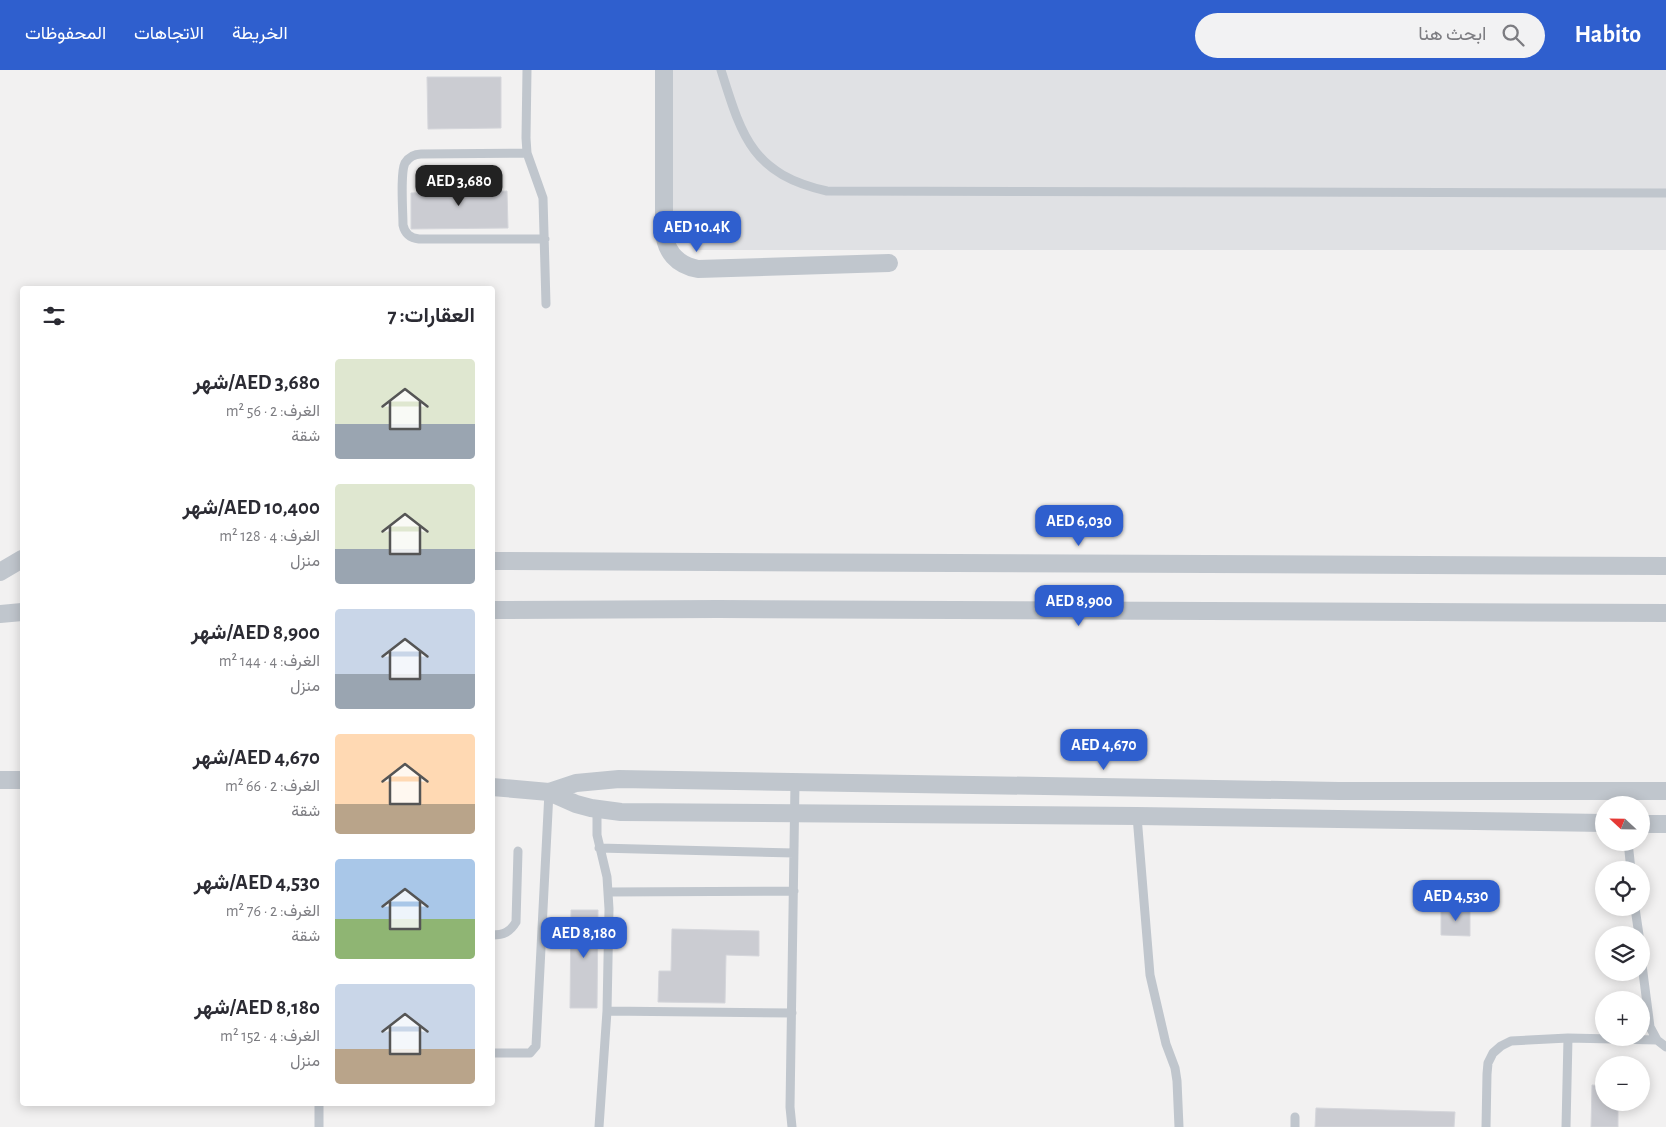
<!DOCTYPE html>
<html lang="ar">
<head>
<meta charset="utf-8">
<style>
  body { margin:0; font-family:"Alegreya Sans",Vazirmatn,sans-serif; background:#f2f2f3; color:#2b2b33; direction:rtl; height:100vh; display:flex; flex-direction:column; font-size:19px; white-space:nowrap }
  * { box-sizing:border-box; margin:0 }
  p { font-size:16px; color:#7c7c81 }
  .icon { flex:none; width:28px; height:28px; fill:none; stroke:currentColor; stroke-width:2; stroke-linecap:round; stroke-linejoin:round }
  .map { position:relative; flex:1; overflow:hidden; direction:ltr }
  .side { position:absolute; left:20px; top:216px; width:475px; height:820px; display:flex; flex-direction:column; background:#fff; border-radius:5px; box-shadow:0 2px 12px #0003; direction:rtl }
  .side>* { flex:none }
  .needle { width:32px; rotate:292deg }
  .fabs { position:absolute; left:1595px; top:726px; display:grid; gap:10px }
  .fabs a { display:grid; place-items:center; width:55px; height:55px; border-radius:50%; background:#fff; box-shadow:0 2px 12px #0003; font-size:25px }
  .price { position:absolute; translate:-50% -42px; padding:0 11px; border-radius:10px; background:#2f5fce; color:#fff; font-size:16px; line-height:32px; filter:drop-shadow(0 1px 2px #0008) }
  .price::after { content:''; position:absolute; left:50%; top:30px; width:15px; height:11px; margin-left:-8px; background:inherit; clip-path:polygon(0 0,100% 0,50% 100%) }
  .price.on { background:#222; color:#fff }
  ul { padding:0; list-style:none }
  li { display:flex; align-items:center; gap:15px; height:125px; padding:0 20px }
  li span { display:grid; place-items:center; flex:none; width:140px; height:100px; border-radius:5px; color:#555 }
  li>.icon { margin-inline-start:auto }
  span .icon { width:60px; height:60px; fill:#fffc; stroke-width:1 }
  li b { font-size:21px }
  h2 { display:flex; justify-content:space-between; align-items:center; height:60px; padding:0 20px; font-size:21px }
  header { display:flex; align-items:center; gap:30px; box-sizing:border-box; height:70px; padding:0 25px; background:#2f5fce; color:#fff }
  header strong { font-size:24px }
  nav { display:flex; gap:28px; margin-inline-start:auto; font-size:18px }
  .search { width:350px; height:45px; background:#f2f2f3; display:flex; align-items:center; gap:12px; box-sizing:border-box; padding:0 18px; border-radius:28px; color:#7c7c81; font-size:19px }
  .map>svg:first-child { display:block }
</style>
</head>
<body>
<header>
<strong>Habito</strong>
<div class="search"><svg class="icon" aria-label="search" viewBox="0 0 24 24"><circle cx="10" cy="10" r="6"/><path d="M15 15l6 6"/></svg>ابحث هنا</div>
<nav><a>الخريطة</a><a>الاتجاهات</a><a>المحفوظات</a></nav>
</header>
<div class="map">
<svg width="1666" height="1057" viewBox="0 0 1666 1057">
  <rect width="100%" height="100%" fill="#f2f1f1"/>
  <path fill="#e0e1e4" d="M 670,0 L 1666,0 L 1666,180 L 696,180 L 669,154 Z"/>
  <path fill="#cbccd2" stroke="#d5d6db" d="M 427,7 L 501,7 L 501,58 L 428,59 Z
    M 482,111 L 482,122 L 507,121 L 508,158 L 411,159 L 411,123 L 435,122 L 435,112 Z
    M 1441,838 L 1470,839 L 1470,866 L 1441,865 Z
    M 571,840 L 598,840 L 597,938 L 570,938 Z
    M 672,859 L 759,861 L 759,886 L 726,885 L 725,933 L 658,932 L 659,901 L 671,901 Z
    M 1592,1015 L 1604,1016 L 1604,1032 L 1618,1032 L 1618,1057 L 1591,1057 Z
    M 1316,1038 L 1455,1042 L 1454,1057 L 1315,1057 Z"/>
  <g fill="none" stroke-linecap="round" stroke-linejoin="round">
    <path stroke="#c0c6cd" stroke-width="9" d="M 527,0 L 526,68 L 527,83 L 543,128 L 546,234
      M 721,0 C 742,67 752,104 827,121 L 1666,123
      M 527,83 L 421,84 C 414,84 409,87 405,93 C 400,103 403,142 403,155 C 405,164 410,168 419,169 L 545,169
      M 1630,735 L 1634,721
      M 597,739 L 597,765 L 607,807 L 609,839 L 607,941 L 599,1057
      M 1137,746 L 1150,905 L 1166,974 L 1175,998 L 1177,1011 L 1179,1057
      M 1628,772 L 1631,800
      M 599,778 L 794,783
      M 609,822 L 794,821
      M 1635,838 L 1639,865
      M 492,865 C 504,865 510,862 516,852 L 518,781
      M 1641,887 L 1650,957 L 1657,970 L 1666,977
      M 607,941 L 792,943
      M 492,983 L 530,983 L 536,976 L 549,722
      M 1295,1047 L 1295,1057
      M 319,1057 L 319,1034
      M 792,1057 L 790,1037 L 795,713
      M 1486,1057 L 1487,1004 L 1488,993 L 1493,983 L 1501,976 L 1511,971 L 1568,968 L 1657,970
      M 1566,1057 L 1568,968"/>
    <path stroke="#c0c6cd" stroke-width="18" d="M 664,0 L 664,160 C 665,182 677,195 698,199 L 889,193
      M 492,491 L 1666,496
      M 0,502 L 22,489
      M 492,540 L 718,539 L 1666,543
      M 0,544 L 22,542
      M 0,710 L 22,710
      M 492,717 L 549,722 L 576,734 L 591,738 L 621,742 L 1137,746 L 1604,753
      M 549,722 L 576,713 L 619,709 L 1339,721 L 1666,721
      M 1641,754 L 1666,754"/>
  </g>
</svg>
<div class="fabs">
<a><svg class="needle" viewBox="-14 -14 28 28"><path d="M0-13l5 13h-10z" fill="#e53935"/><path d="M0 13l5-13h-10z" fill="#7c7c81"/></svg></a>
<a><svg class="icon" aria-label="locate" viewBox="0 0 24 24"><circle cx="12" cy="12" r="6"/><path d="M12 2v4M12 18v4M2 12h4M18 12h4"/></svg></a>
<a><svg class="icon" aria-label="layers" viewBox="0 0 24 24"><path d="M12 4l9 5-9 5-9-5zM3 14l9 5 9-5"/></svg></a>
<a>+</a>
<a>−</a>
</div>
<b class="price on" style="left:459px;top:137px">AED 3,680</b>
<b class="price" style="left:697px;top:183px">AED 10.4K</b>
<b class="price" style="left:1079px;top:477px">AED 6,030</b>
<b class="price" style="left:1079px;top:557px">AED 8,900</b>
<b class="price" style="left:1104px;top:701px">AED 4,670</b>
<b class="price" style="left:1456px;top:852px">AED 4,530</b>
<b class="price" style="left:584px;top:889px">AED 8,180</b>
<section class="side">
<h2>العقارات: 7<svg class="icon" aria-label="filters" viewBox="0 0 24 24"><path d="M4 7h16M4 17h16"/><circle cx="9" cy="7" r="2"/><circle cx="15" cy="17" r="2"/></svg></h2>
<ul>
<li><span style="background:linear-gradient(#dfe7d0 65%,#9aa5b1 0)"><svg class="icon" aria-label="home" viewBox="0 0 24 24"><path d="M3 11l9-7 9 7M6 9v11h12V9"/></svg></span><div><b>AED 3,680/شهر</b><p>الغرف: 2 · 56 m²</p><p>شقة</p></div></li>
<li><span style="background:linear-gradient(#dfe7d0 65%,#9aa5b1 0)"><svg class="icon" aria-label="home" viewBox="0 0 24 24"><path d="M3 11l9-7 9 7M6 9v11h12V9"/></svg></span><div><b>AED 10,400/شهر</b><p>الغرف: 4 · 128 m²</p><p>منزل</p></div></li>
<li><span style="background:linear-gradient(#c9d6e8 65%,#9aa5b1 0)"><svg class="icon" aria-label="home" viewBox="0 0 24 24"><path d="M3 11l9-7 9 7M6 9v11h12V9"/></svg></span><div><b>AED 8,900/شهر</b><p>الغرف: 4 · 144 m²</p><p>منزل</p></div></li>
<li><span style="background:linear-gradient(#ffd9b3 70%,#b9a48a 0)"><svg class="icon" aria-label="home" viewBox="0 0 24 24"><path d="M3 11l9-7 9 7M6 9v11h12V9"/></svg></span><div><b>AED 4,670/شهر</b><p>الغرف: 2 · 66 m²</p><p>شقة</p></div></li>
<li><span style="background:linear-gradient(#a9c7e8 60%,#8fb573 0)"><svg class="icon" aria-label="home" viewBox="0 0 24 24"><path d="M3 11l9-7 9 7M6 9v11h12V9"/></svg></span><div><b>AED 4,530/شهر</b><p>الغرف: 2 · 76 m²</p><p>شقة</p></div></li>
<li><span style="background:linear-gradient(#c9d6e8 65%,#b9a48a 0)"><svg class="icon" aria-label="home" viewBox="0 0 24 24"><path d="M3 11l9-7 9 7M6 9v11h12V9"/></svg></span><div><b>AED 8,180/شهر</b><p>الغرف: 4 · 152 m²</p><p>منزل</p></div></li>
</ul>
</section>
</div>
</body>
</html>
